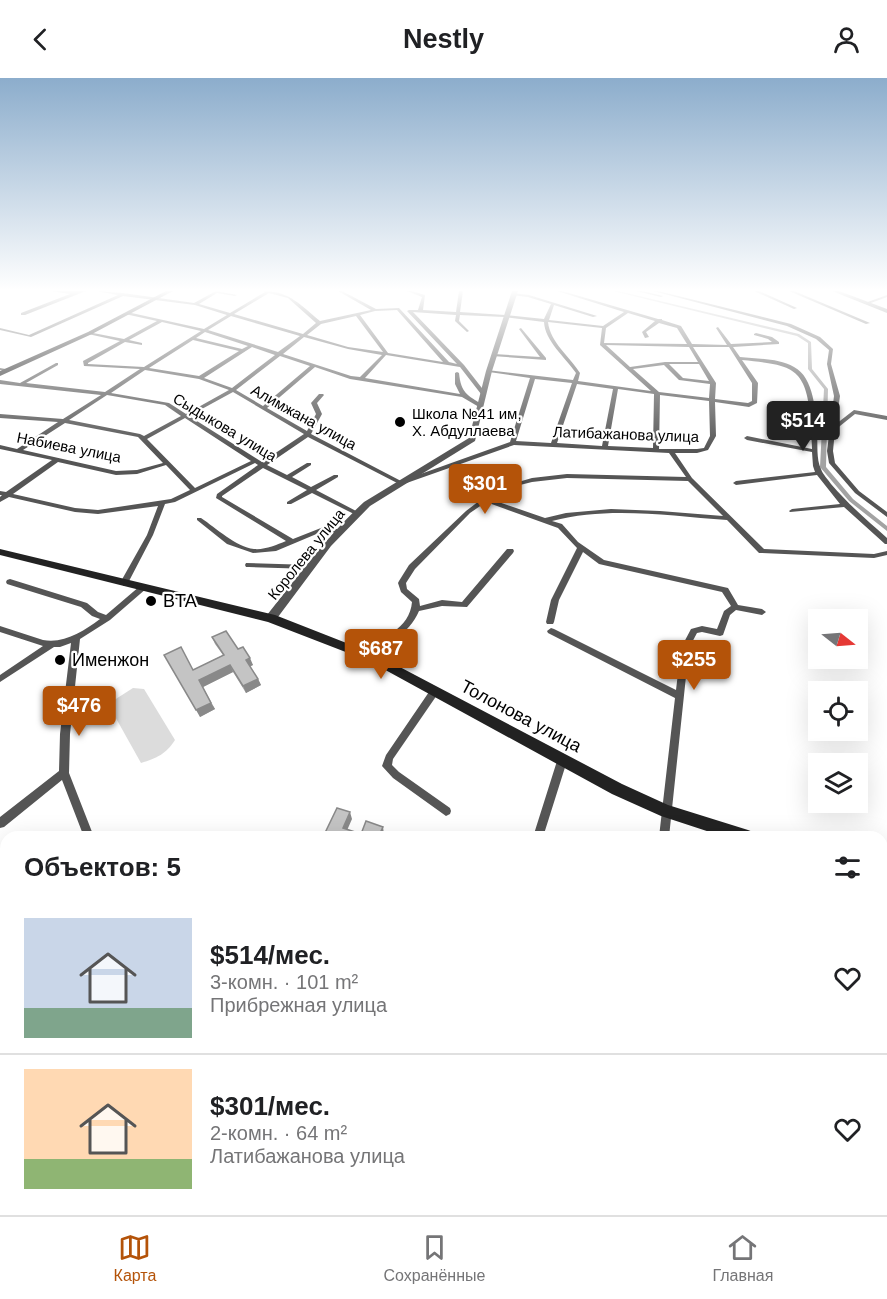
<!DOCTYPE html>
<html lang="ru">
<head>
<meta charset="utf-8">
<style>
  body { margin:0; font-family:Arial,sans-serif; background:#f6f6f6; color:#202124; height:100vh; display:flex; flex-direction:column; font-size:22px; white-space:nowrap }
  * { box-sizing:border-box; margin:0 }
  p { font-size:20px; color:#757577 }
  .icon { flex:none; width:33px; height:33px; fill:none; stroke:currentColor; stroke-width:2; stroke-linecap:round; stroke-linejoin:round }
  .map { position:relative; flex:1; overflow:hidden }
  .sheet { position:absolute; left:0px; top:753px; width:888px; height:384px; display:flex; flex-direction:column; background:#fff; border-radius:18px 18px 0 0; box-shadow:0 6px 24px #0002 }
  .sheet>* { flex:none }
  .needle { width:39px; rotate:107deg }
  .tools { position:absolute; left:808px; top:531px; display:grid; gap:12px }
  .tools a { display:grid; place-items:center; width:60px; height:60px; border-radius:0px; background:#fff; box-shadow:0 6px 24px #0002; font-size:30px }
  .price { position:absolute; translate:-50% -51px; padding:0 14px; border-radius:6px; background:#b45309; color:#fff; font-size:20px; line-height:39px; filter:drop-shadow(0 2px 3px #0008) }
  .price::after { content:''; position:absolute; left:50%; top:36px; width:18px; height:14px; margin-left:-9px; background:inherit; clip-path:polygon(0 0,100% 0,50% 100%) }
  .price.selected { background:#222; color:#fff }
  ul { padding:0; list-style:none }
  li { display:flex; align-items:center; gap:18px; height:150px; padding:0 24px }
  li+li { border-top:2px solid #e0e0e0 }
  li span { display:grid; place-items:center; flex:none; width:168px; height:120px; border-radius:0px; color:#555 }
  li>.icon { margin-inline-start:auto }
  span .icon { width:72px; height:72px; fill:#fffc; stroke-width:1 }
  li b { font-size:26px }
  h2 { display:flex; justify-content:space-between; align-items:center; height:72px; padding:0 24px; font-size:26px }
  header { display:flex; justify-content:space-between; align-items:center; height:78px; padding:0 24px; background:#fff; font-size:27px; font-weight:700 }
  .menu { display:flex; justify-content:space-around; align-items:center; height:84px; border-top:2px solid #e0e0e0; background:#fff; font-size:16px; color:#757577 }
  .menu a { display:grid; justify-items:center; gap:3px }
  .menu .selected { color:#b45309 }
  .map>svg:first-child { display:block }
</style>
</head>
<body>
<header><svg class="icon" aria-label="back" viewBox="0 0 24 24"><path d="M15 5l-7 7 7 7"/></svg>Nestly<svg class="icon" aria-label="person" viewBox="0 0 24 24"><circle cx="12" cy="8" r="4"/><path d="M4 21q1-7 8-7t8 7"/></svg></header>
<div class="map">
<svg width="887" height="1137" viewBox="0 0 887 1137">
  <rect width="100%" height="100%" fill="#fff"/>
  <path fill="#dcdcdc" d="M 133,610 L 144,611 L 175,662 C 166,676 157,680 141,685 L 108,626 Z"/>
  <g fill="none" stroke-linecap="round" stroke-linejoin="round">
    <path fill="#a3a3a3" fill-rule="evenodd" d="M 613,213 L 618,213 L 799,256 L 811,264 L 812,291 L 828,311 L 826,389 L 853,421 L 887,448 L 887,453 L 849,423 L 820,389 L 824,311 L 808,291 L 808,265 L 797,258 Z"/>
    <path fill="#555" fill-rule="evenodd" d="M 51,213 L 86,213 L 25,237 L 21,237 L 21,235 L 70,216 Z
      M 96,213 L 123,215 L 194,225 L 216,213 L 237,217 L 235,218 L 217,215 L 199,226 L 230,235 L 265,214 L 264,213 C 289,213 302,228 320,243 L 371,232 L 338,213 L 342,213 L 376,231 L 399,230 L 449,284 L 457,286 L 407,233 L 409,232 L 418,232 L 422,219 L 407,213 L 412,213 L 425,217 L 423,232 L 456,234 L 459,213 L 463,213 L 460,234 L 505,237 L 544,241 L 551,226 L 528,219 L 512,217 L 513,215 L 529,217 L 597,238 L 593,239 L 554,227 L 549,242 L 603,248 L 624,234 L 557,213 L 562,213 L 658,241 L 662,241 L 662,242 L 681,248 L 692,266 L 727,267 L 716,250 L 718,249 L 731,266 L 772,264 L 768,261 L 754,257 L 754,256 L 756,255 L 772,259 L 779,264 L 779,266 L 733,269 L 740,279 C 757,281 778,280 794,289 C 814,299 816,335 817,355 C 818,366 816,381 821,391 C 823,397 828,401 831,406 C 849,427 867,442 887,460 L 887,466 L 885,466 L 844,429 L 790,434 L 789,433 L 792,431 L 840,426 L 817,397 L 736,407 L 733,405 L 736,403 L 815,394 L 813,388 L 812,374 L 747,362 L 744,360 L 747,358 L 812,371 L 811,349 L 778,344 L 775,342 L 778,340 L 811,346 C 807,289 794,287 742,282 L 758,305 L 757,325 L 749,329 L 715,324 L 716,358 L 708,372 L 697,375 L 675,375 L 692,400 L 764,471 L 874,476 L 887,473 L 887,477 L 874,480 L 762,475 L 759,475 L 727,442 C 669,438 609,428 552,443 L 562,446 L 578,464 L 604,482 L 728,510 L 738,527 L 762,531 L 766,534 L 762,537 L 736,532 L 730,537 L 723,557 L 720,558 L 702,554 L 697,555 L 689,570 L 669,759 L 659,759 L 675,620 L 548,555 L 547,553 L 551,550 L 554,551 L 676,612 L 681,570 L 691,551 L 702,548 L 717,551 L 724,533 L 731,528 L 722,514 L 599,486 L 583,474 L 559,522 L 554,544 L 553,546 L 547,546 L 546,544 L 551,522 L 577,470 L 558,450 L 486,424 L 470,435 L 415,491 L 406,505 L 407,511 L 419,521 L 420,528 L 442,522 L 462,524 L 507,471 L 513,471 L 514,473 L 513,475 L 467,529 L 442,528 L 419,533 C 409,557 386,566 366,578 L 360,578 L 359,576 L 360,574 C 381,561 410,551 412,524 L 401,514 L 398,505 L 399,503 L 409,487 L 466,433 L 483,420 L 508,407 L 532,400 L 567,396 L 686,399 L 669,375 L 514,367 L 401,407 L 308,359 L 267,387 L 287,397 L 307,385 L 311,385 L 311,387 L 292,399 L 311,409 L 334,397 L 338,397 L 338,399 L 316,412 L 358,434 L 358,436 L 354,436 L 312,415 L 291,426 L 287,426 L 287,424 L 307,412 L 263,390 L 222,418 L 222,419 L 293,461 L 326,448 L 340,452 L 340,456 L 338,456 L 326,452 L 276,473 L 253,475 L 227,466 L 197,442 L 197,440 L 201,440 C 216,450 236,469 254,471 C 265,472 276,467 286,463 L 216,420 L 217,416 L 258,387 L 255,385 L 175,424 L 165,426 L 153,457 L 128,505 L 124,508 L 120,505 L 147,457 L 158,428 L 98,436 L 75,434 L 9,419 L 0,424 L 0,419 L 2,417 L 0,417 L 0,413 L 6,414 L 52,382 L 0,371 L 0,367 L 17,371 L 58,344 L 0,340 L 0,336 L 63,341 L 101,317 L 0,306 L 0,302 L 20,305 L 56,285 L 58,285 L 58,287 L 26,305 L 105,314 L 140,291 L 84,288 L 83,283 L 120,263 L 88,256 L 88,254 L 124,261 L 157,243 L 125,236 L 127,234 L 204,251 L 227,237 L 195,227 L 123,218 L 31,259 L 0,252 L 0,250 L 29,257 L 118,217 ZM 269,215 L 288,220 L 316,245 L 303,256 L 234,236 ZM 397,232 L 443,284 L 388,275 L 360,237 L 375,233 ZM 413,234 L 456,237 L 455,243 L 467,254 L 469,253 L 459,243 L 460,237 L 505,239 L 544,244 C 545,263 565,279 576,295 L 573,302 L 487,292 L 487,293 L 489,294 L 530,300 L 510,364 L 401,403 L 311,356 L 322,336 L 317,325 L 324,317 L 323,316 L 319,316 L 311,325 L 316,336 L 307,353 L 267,330 L 315,289 L 350,301 L 462,319 L 479,329 L 483,329 L 483,327 C 467,317 461,315 459,295 L 457,294 L 455,295 L 455,306 L 460,316 L 365,300 L 386,277 L 460,289 L 481,316 L 485,316 L 485,314 L 464,287 ZM 628,235 L 655,243 L 642,254 L 645,260 L 649,259 L 646,254 L 659,245 L 677,250 L 687,266 L 604,265 L 606,250 ZM 231,238 L 300,258 L 278,274 L 208,252 ZM 356,238 L 383,274 L 348,269 L 307,257 L 321,246 ZM 162,244 L 201,253 L 144,289 L 88,286 L 88,285 L 125,264 L 142,267 L 142,265 L 129,262 ZM 548,244 L 602,250 L 600,267 L 651,313 L 578,303 L 580,295 C 570,279 550,264 548,244 ZM 205,254 L 248,268 L 242,271 L 196,260 ZM 304,259 L 348,271 L 382,277 L 360,299 L 351,298 L 283,276 ZM 193,262 L 239,273 L 199,298 L 149,290 ZM 606,267 L 689,269 L 698,284 L 665,284 L 630,289 ZM 252,269 L 275,277 L 232,310 L 204,300 ZM 693,269 L 729,269 L 752,305 L 752,323 L 748,325 L 715,321 L 716,305 ZM 280,278 L 310,288 L 263,328 L 236,312 ZM 669,286 L 699,286 L 709,303 L 683,300 ZM 664,287 L 679,302 L 710,306 L 709,320 L 659,314 L 633,291 ZM 145,292 L 199,301 L 229,312 L 186,336 L 169,325 L 111,315 ZM 535,301 L 572,305 L 551,365 L 516,363 ZM 577,306 L 613,311 L 602,368 L 557,365 ZM 618,311 L 654,316 L 653,370 L 608,368 ZM 233,314 L 304,356 L 262,384 L 189,338 ZM 107,317 L 165,327 L 181,338 L 144,358 L 140,356 L 69,342 ZM 660,317 L 709,323 L 710,358 L 704,370 L 697,371 L 659,371 ZM 185,340 L 251,383 L 195,410 L 147,361 ZM 65,345 L 138,359 L 163,385 L 137,392 L 116,393 L 23,372 ZM 58,384 L 116,397 L 137,396 L 166,387 L 190,412 L 171,421 L 98,432 L 75,430 L 13,416 ZM 567,400 L 688,403 L 723,438 L 660,433 L 611,431 L 566,435 L 545,440 L 490,421 L 512,409 L 532,404 Z
      M 636,213 L 642,213 L 663,218 L 661,219 Z
      M 653,213 L 658,213 L 791,246 L 820,259 L 833,271 L 831,286 L 840,318 L 836,346 L 854,332 L 887,338 L 887,342 L 855,336 L 835,352 L 833,373 L 835,385 L 859,413 L 887,434 L 887,439 L 855,415 L 829,385 L 827,373 L 834,318 L 827,286 L 829,272 L 816,261 L 787,248 Z
      M 754,213 L 759,213 L 797,230 L 794,231 Z
      M 789,213 L 794,213 L 870,245 L 866,246 Z
      M 887,217 L 887,219 L 868,226 L 865,225 Z
      M 521,250 L 546,280 L 546,282 L 492,278 L 492,277 L 494,276 L 540,279 L 519,251 Z
      M 0,290 L 11,292 L 9,293 L 0,292 Z
      M 246,485 L 311,487 L 315,489 L 311,491 L 249,489 L 246,489 L 245,487 Z
      M 10,501 L 87,525 L 98,534 L 106,537 L 140,508 L 143,507 L 147,510 L 110,542 L 80,561 L 70,656 L 69,695 L 94,759 L 84,759 L 62,702 L 4,749 L 0,750 L 0,739 L 59,693 L 60,656 L 71,565 L 60,569 L 54,569 L 0,604 L 0,597 L 43,568 L 0,554 L 0,548 L 43,562 C 64,566 84,553 100,541 L 92,538 L 81,529 L 7,506 L 6,504 L 7,502 Z
      M 434,610 L 437,611 L 438,614 L 437,617 L 393,681 L 392,687 L 399,694 L 450,730 L 451,733 L 450,736 L 446,738 L 393,700 L 382,688 L 386,677 L 431,611 Z
      M 562,679 L 565,680 L 567,683 L 543,759 L 533,759 L 557,683 L 559,680 Z
      M 0,846 C 9,850 6,859 6,867 C 0,863 0,854 0,846 Z
      M 6,922 L 6,936 L 0,939 L 0,925 Z
      M 882,995 L 887,997 L 887,1012 L 882,1010 Z
      M 882,1117 L 887,1119 L 887,1134 L 880,1131 L 882,1131 Z
      M 120,1131 L 135,1131 L 133,1137 L 117,1137 Z
      M 256,1131 L 270,1131 L 269,1137 L 253,1137 Z
      M 488,1131 L 502,1131 L 504,1137 L 488,1137 Z
      M 564,1131 L 580,1131 L 583,1137 L 566,1137 Z
      M 659,1131 L 675,1131 L 678,1137 L 661,1137 Z"/>
    <path fill="#555" fill-rule="evenodd" d="M 512,213 L 518,213 L 492,293 L 475,363 L 370,428 L 331,468 L 275,543 L 267,543 L 266,540 L 267,537 C 298,498 327,458 364,424 L 469,360 L 486,293 Z
      M 832,213 L 839,213 L 887,231 L 887,235 Z"/>
    <path fill="#222" fill-rule="evenodd" d="M 166,213 L 173,213 L 92,256 L 0,298 L 0,293 L 88,254 Z
      M 0,471 L 275,537 L 377,577 L 622,706 L 668,727 L 748,752 L 753,754 L 756,759 L 725,759 L 661,738 L 612,716 L 369,583 L 268,544 L 0,477 Z
      M 882,792 L 887,793 L 887,809 L 882,808 Z"/>
  </g>
  <path fill="#a9a9a9" d="M 212,559 L 238,571 L 253,587 L 250,588 L 258,601 L 261,607 L 246,615 L 233,594 L 203,609 L 215,631 L 200,639 L 193,592 L 223,577 L 215,566 Z"/>
  <path fill="#898989" d="M 250,580 L 253,587 L 249,589 L 246,582 Z
    M 230,587 L 233,594 L 203,609 L 199,602 Z
    M 258,601 L 261,607 L 246,615 L 243,608 Z
    M 211,625 L 215,631 L 200,639 L 196,632 Z
    M 350,734 L 352,741 L 345,757 L 343,750 Z
    M 383,749 L 384,756 L 383,759 L 378,759 Z"/>
  <path fill="#c4c4c4" stroke="#898989" stroke-width="1.5" d="M 226,553 L 238,571 L 243,569 L 250,580 L 246,582 L 258,601 L 243,608 L 230,587 L 199,602 L 211,625 L 196,632 L 164,577 L 181,569 L 193,592 L 224,577 L 212,559 Z
    M 337,730 L 350,734 L 343,750 L 361,756 L 366,743 L 383,749 L 378,759 L 346,759 L 340,757 L 339,759 L 323,759 Z"/>
  <linearGradient id="sky" x2="0" y2="1"><stop stop-color="#8cadcc"/><stop offset="0.57" stop-color="#fff"/><stop offset="1" stop-color="#fff" stop-opacity="0"/></linearGradient>
  <rect width="887" height="372" fill="url(#sky)"/>
  <g fill="#000" stroke="#fff" stroke-width="2">
    <circle cx="400" cy="344" r="6"/>
    <circle cx="151" cy="523" r="6"/>
    <circle cx="60" cy="582" r="6"/>
  </g>
  <g text-anchor="middle" dominant-baseline="central" stroke-width="4.5" stroke-linejoin="round" paint-order="stroke">
    <g font-size="15" fill="#000" stroke="#fff" text-anchor="start">
      <text x="412" y="335">Школа №41 им,<tspan x="412" dy="17">Х. Абдуллаева</tspan></text>
    </g>
    <g font-size="15" fill="#000" stroke="#fff">
      <text transform="translate(304 339) rotate(29)">Алимжана улица</text>
      <text transform="translate(225 349) rotate(31)">Сыдыкова улица</text>
      <text transform="translate(626 356) rotate(2)">Латибажанова улица</text>
      <text transform="translate(69 369) rotate(11)">Набиева улица</text>
      <text transform="translate(306 476) rotate(-51)">Королева улица</text>
    </g>
    <g font-size="18" fill="#000" stroke="#fff" text-anchor="start">
      <text x="163" y="523">BTA</text>
      <text x="72" y="582">Именжон</text>
    </g>
    <g font-size="18" fill="#000" stroke="#fff">
      <text transform="translate(521 638) rotate(28)">Толонова улица</text>
    </g>
  </g>
</svg>
<div class="tools">
<a><svg class="needle" viewBox="-14 -14 28 28"><path d="M0-13l5 13h-10z" fill="#e53935"/><path d="M0 13l5-13h-10z" fill="#757577"/></svg></a>
<a><svg class="icon" aria-label="locate" viewBox="0 0 24 24"><circle cx="12" cy="12" r="6"/><path d="M12 2v4M12 18v4M2 12h4M18 12h4"/></svg></a>
<a><svg class="icon" aria-label="layers" viewBox="0 0 24 24"><path d="M12 4l9 5-9 5-9-5zM3 14l9 5 9-5"/></svg></a>
</div>
<b class="price selected" style="left:803px;top:374px">$514</b>
<b class="price" style="left:485px;top:437px">$301</b>
<b class="price" style="left:381px;top:602px">$687</b>
<b class="price" style="left:694px;top:613px">$255</b>
<b class="price" style="left:79px;top:659px">$476</b>
<section class="sheet">
<h2>Объектов: 5<svg class="icon" aria-label="filters" viewBox="0 0 24 24"><path d="M4 7h16M4 17h16"/><circle cx="9" cy="7" r="2"/><circle cx="15" cy="17" r="2"/></svg></h2>
<ul>
<li><span style="background:linear-gradient(#c9d6e8 75%,#7fa58c 0)"><svg class="icon" aria-label="home" viewBox="0 0 24 24"><path d="M3 11l9-7 9 7M6 9v11h12V9"/></svg></span><div><b>$514/мес.</b><p>3-комн. · 101 m²</p><p>Прибрежная улица</p></div><svg class="icon" aria-label="heart" viewBox="0 0 24 24"><path d="M12 20l-8-8c-3-5 5-10 8-4 3-6 11-1 8 4z"/></svg></li>
<li><span style="background:linear-gradient(#ffd9b3 75%,#8fb573 0)"><svg class="icon" aria-label="home" viewBox="0 0 24 24"><path d="M3 11l9-7 9 7M6 9v11h12V9"/></svg></span><div><b>$301/мес.</b><p>2-комн. · 64 m²</p><p>Латибажанова улица</p></div><svg class="icon" aria-label="heart" viewBox="0 0 24 24"><path d="M12 20l-8-8c-3-5 5-10 8-4 3-6 11-1 8 4z"/></svg></li>
</ul>
</section>
</div>
<nav class="menu">
<a class="selected"><svg class="icon" aria-label="map" viewBox="0 0 24 24"><path d="M3 6l6-2 6 2 6-2v14l-6 2-6-2-6 2zM9 4v14M15 6v14"/></svg>Карта</a>
<a><svg class="icon" aria-label="saved" viewBox="0 0 24 24"><path d="M7 4h10v16l-5-4-5 4z"/></svg>Сохранённые</a>
<a><svg class="icon" aria-label="home" viewBox="0 0 24 24"><path d="M3 11l9-7 9 7M6 9v11h12V9"/></svg>Главная</a>
</nav>
</body>
</html>
